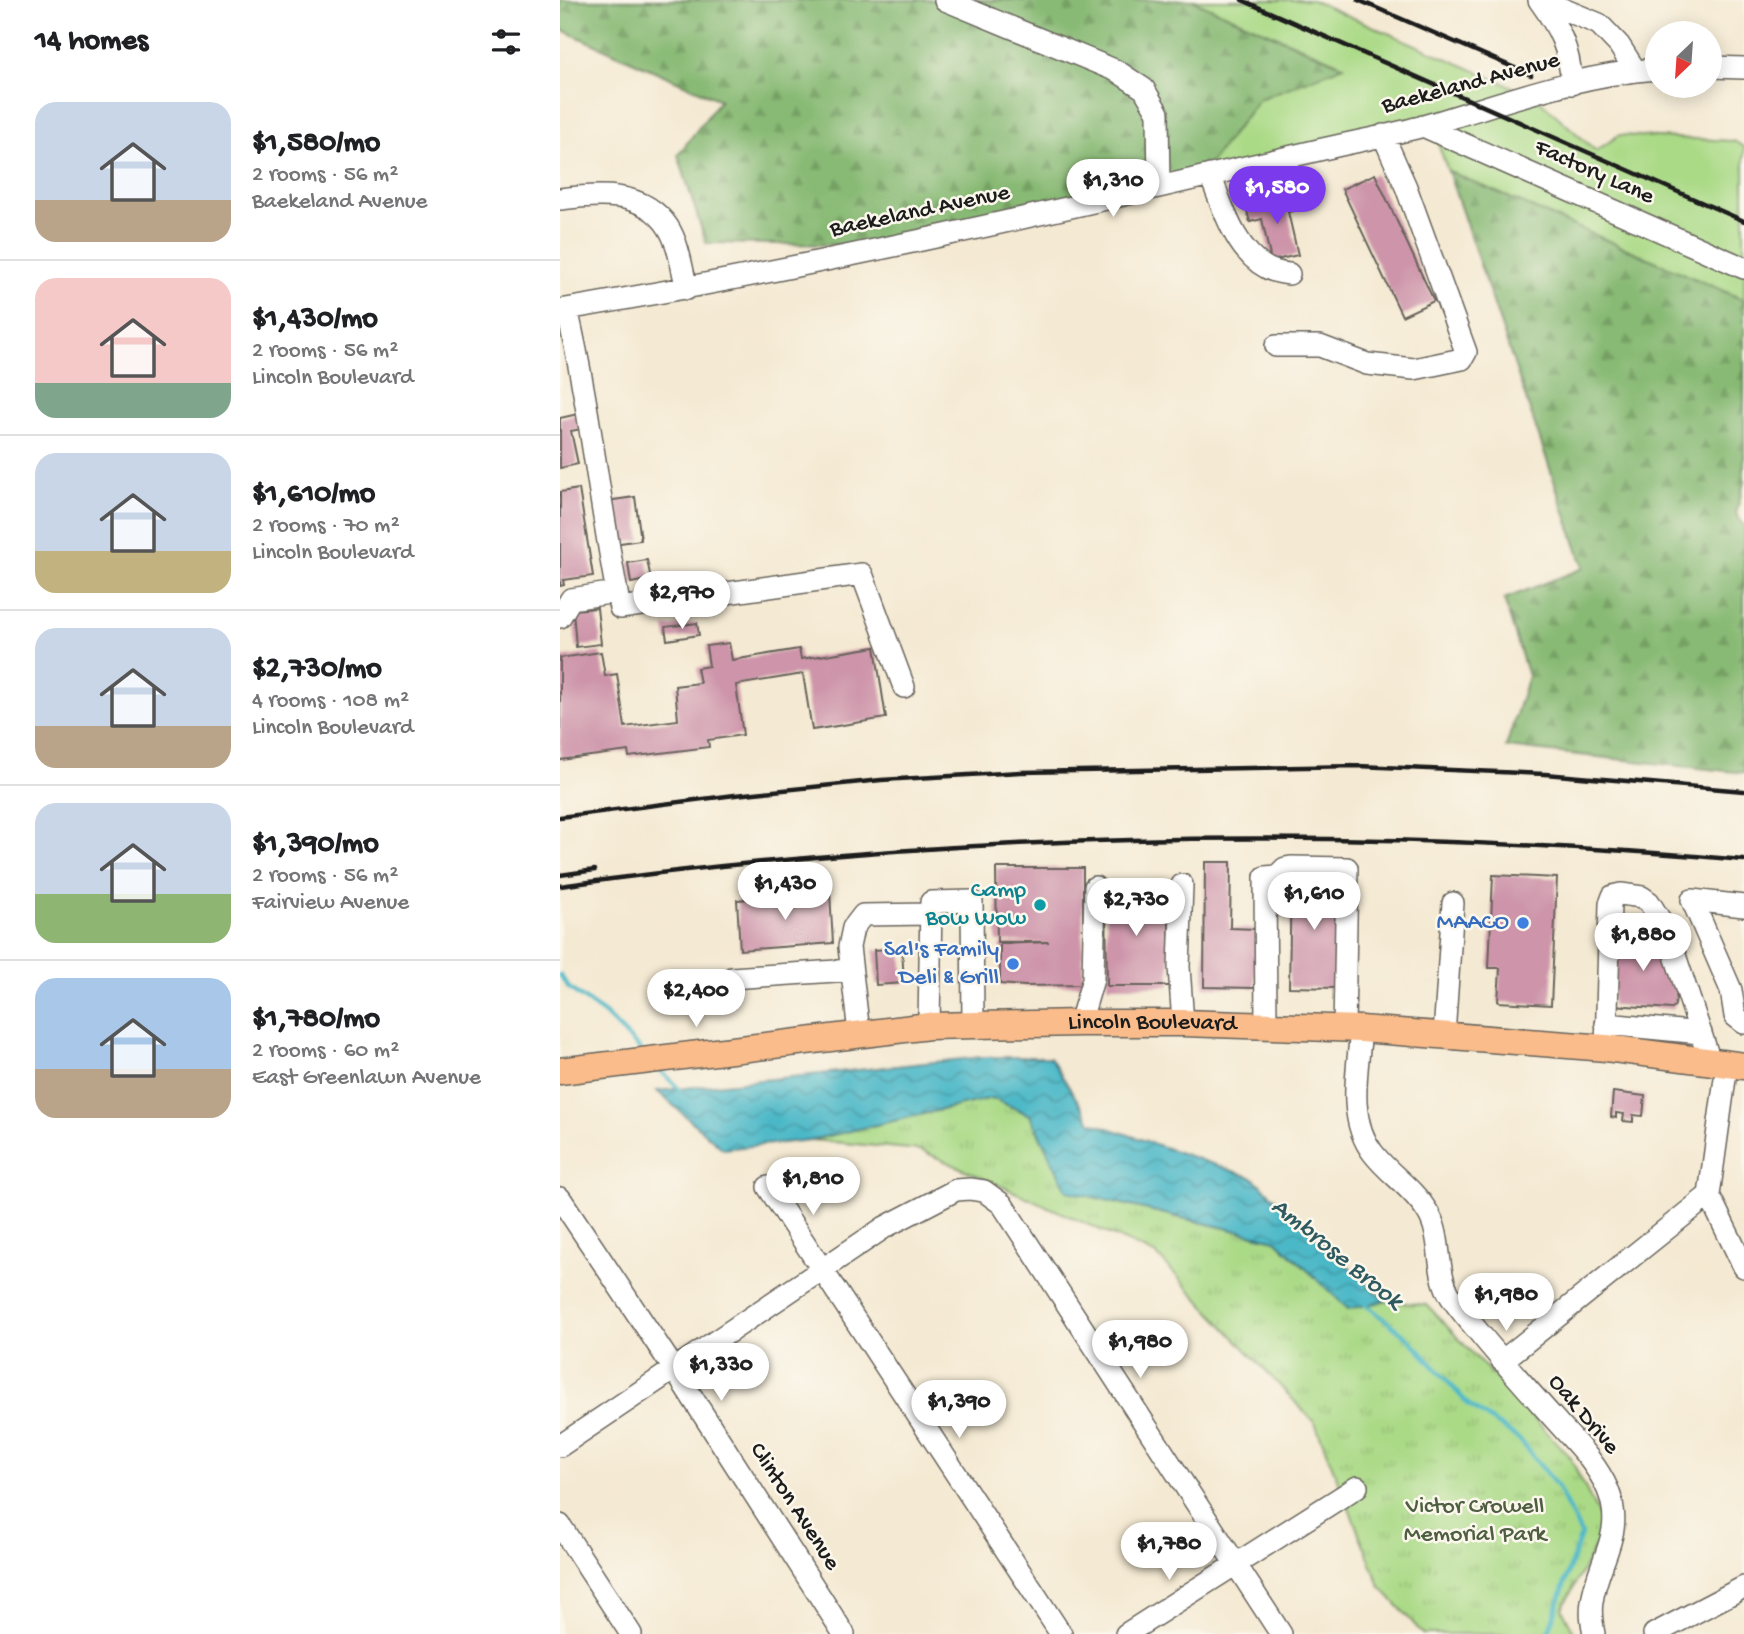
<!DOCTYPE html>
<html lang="en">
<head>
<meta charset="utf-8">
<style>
  body { margin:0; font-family:"Gochi Hand",sans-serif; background:#f2f2f2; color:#202124; height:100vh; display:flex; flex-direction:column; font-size:26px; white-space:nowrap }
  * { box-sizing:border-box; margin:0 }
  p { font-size:23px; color:#757577 }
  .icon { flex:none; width:38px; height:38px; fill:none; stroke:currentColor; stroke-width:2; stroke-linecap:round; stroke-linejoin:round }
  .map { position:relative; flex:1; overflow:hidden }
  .side { display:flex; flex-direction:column; background:#fff; width:560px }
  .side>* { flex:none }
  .needle { width:46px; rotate:205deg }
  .tools { position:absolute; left:1085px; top:21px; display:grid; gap:14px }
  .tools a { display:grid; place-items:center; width:77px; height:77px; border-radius:50%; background:#fff; box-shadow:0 4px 18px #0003; font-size:35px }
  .price { position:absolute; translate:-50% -60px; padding:0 16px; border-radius:24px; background:#fff; color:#222; font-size:23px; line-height:46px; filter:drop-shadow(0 2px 4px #0008) }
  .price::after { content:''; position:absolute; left:50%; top:42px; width:21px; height:16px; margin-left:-10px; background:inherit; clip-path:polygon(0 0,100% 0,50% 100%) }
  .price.current { background:#7c3aed; color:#fff }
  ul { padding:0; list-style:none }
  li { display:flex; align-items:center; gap:21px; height:175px; padding:0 35px }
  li+li { border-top:2px solid #e0e0e0 }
  li span { display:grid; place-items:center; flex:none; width:196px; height:140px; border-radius:21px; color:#555 }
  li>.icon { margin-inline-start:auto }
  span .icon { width:84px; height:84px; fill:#fffc; stroke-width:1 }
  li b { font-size:30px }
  h2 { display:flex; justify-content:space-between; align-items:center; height:84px; padding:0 35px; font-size:30px }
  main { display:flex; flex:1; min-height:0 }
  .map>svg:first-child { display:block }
</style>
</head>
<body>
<main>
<section class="side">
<h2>14 homes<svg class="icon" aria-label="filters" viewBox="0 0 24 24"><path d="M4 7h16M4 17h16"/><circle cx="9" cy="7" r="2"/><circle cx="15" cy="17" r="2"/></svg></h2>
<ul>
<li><span style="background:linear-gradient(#c9d6e8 70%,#b9a48a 0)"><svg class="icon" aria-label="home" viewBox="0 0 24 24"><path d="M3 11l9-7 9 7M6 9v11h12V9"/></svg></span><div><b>$1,580/mo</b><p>2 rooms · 56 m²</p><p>Baekeland Avenue</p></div></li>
<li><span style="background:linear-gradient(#f6c9c9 75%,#7fa58c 0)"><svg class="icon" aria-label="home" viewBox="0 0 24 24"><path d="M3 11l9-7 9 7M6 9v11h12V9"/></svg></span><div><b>$1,430/mo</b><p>2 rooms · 56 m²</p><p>Lincoln Boulevard</p></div></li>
<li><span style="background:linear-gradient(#c9d6e8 70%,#c2b280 0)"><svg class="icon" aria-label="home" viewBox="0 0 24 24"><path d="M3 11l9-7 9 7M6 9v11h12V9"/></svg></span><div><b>$1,610/mo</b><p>2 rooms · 70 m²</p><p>Lincoln Boulevard</p></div></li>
<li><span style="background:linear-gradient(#c9d6e8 70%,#b9a48a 0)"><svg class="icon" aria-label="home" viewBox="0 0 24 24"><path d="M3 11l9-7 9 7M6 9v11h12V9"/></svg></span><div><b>$2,730/mo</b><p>4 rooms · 108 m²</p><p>Lincoln Boulevard</p></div></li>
<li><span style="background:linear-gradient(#c9d6e8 65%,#8fb573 0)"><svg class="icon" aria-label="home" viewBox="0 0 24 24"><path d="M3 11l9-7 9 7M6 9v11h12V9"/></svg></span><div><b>$1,390/mo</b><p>2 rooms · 56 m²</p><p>Fairview Avenue</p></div></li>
<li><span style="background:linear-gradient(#a9c7e8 65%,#b9a48a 0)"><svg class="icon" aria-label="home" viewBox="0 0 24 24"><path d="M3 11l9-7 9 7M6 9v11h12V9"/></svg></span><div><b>$1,780/mo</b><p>2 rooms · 60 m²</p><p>East Greenlawn Avenue</p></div></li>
</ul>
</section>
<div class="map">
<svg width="1184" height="1634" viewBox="0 0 1184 1634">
  <defs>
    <pattern id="forest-firs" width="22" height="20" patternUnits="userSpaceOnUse" patternTransform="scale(1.75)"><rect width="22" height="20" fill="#88ba74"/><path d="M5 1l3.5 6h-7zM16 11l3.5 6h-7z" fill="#759f64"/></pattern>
    <pattern id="park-tufts" width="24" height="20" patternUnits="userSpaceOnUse" patternTransform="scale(1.75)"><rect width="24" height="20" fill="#abda87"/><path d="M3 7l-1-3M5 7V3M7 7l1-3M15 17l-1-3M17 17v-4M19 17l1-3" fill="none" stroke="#93ba74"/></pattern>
    <pattern id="water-waves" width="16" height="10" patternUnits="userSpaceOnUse" patternTransform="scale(1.75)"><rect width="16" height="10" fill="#4cb8c7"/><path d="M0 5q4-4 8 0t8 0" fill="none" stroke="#3e95a1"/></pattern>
  </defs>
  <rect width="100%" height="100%" fill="#fbf7ec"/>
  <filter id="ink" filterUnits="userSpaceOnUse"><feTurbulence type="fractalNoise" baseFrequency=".0143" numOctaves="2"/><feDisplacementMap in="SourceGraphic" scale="14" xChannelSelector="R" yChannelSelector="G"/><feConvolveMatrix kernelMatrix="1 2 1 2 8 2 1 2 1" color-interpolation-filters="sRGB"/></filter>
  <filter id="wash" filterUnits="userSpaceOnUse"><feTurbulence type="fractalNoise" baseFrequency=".00686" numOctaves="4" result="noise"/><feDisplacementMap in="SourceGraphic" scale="28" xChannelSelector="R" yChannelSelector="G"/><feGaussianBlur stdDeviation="1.57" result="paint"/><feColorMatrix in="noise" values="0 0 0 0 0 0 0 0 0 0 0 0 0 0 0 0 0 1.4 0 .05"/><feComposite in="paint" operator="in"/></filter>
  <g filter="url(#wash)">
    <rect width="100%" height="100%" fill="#f4e9d2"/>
    <path fill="#abda87" stroke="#647b52" stroke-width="2" d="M 632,0 L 752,0 L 976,97 L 1036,151 L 1059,135 L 1174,141 L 1184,147 L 1184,300 L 888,171 L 870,121 L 643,172 L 699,99 L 783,65 Z"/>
    <path fill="url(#forest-firs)" stroke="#526b48" stroke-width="2" d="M 0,0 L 632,0 L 784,66 L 699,99 L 643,172 L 362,246 L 146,243 L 118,155 L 160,100 L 0,29 Z
      M 888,171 L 1184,300 L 1184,482 L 1176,514 L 1184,526 L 1184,773 L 946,747 L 968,676 L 944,599 L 1024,568 Z"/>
    <path fill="url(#park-tufts)" stroke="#647b52" stroke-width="2" d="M 432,1098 L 470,1115 L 507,1191 L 716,1240 L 788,1308 L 826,1301 L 867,1305 L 1010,1457 L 1045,1528 L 1002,1609 L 1015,1634 L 863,1634 L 820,1586 L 755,1423 L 597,1255 L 360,1150 L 251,1140 Z"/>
    <path fill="url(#water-waves)" stroke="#346a72" stroke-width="2" d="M 422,1057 L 490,1057 L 531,1122 L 693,1178 L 826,1301 L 788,1309 L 716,1240 L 507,1191 L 470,1115 L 432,1098 L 251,1140 L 163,1149 L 97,1091 Z"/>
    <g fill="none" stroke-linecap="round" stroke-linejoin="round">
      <path stroke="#4cb8c7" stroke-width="4.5" d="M 0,975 L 9,988 L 45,1014 L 81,1050
        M 99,1069 L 120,1090
        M 804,1303 L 850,1340 L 909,1405 L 960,1440 L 997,1486 L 1021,1534 L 988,1634"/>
    </g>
    <g id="blocks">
      <path fill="#ce95aa" d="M 815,174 L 874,301 L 842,316 L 782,189 Z
        M 740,196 L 743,209 L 728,212 L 738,255 L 711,261 L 702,219 L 690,222 L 686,207 Z
        M 18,414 L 21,429 L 11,431 L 18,464 L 0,468 L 0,418 Z
        M 19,489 L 33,576 L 3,580 L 4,585 L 0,586 L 0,492 Z
        M 75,497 L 81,540 L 53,544 L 46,501 Z
        M 87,560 L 91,579 L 71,583 L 68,563 Z
        M 37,608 L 41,644 L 16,647 L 13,610 Z
        M 137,623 L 139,635 L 107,640 L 105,627 Z
        M 169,643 L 172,660 L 239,649 L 241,659 L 315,647 L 326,718 L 252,730 L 243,674 L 176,685 L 183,735 L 148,740 L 149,747 L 69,757 L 68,751 L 0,760 L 0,658 L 41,652 L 45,676 L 57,674 L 65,727 L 118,720 L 115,686 L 140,683 L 137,668 L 149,666 L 146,646 Z
        M 645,862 L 671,862 L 670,928 L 696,929 L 695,988 L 644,987 Z
        M 436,868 L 523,868 L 523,985 L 465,986 L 440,984 L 440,944 L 489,942 L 437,942 Z
        M 933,875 L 997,878 L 991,1005 L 938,1002 L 940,968 L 929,968 Z
        M 731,877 L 779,877 L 778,988 L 729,987 Z
        M 546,881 L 580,881 L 580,904 L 609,904 L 610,986 L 547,986 Z
        M 270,893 L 273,943 L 180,950 L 177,900 Z
        M 1056,933 L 1102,936 L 1117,991 L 1115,1005 L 1112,1009 L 1052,1005 Z
        M 342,948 L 344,983 L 316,985 L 314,950 Z
        M 1053,1092 L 1085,1096 L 1083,1116 L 1073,1115 L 1073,1122 L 1063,1121 L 1064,1114 L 1056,1113 L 1056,1118 L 1051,1117 Z"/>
    </g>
  </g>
  <g filter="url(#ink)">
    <use href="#blocks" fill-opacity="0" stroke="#68645c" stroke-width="2"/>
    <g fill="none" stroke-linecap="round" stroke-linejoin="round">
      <defs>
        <path id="minor" d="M 385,0 L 557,71 L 584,89 L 598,113 L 599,187
          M 979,0 C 1000,29 1009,48 1012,84
          M 981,0 L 1039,24 L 1059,45 L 1075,70
          M 1150,67 L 1184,68
          M 863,126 L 1184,268
          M 650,175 C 663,207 675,251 707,268 C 714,272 722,273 729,274
          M 0,199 C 38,194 84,190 108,227 C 119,244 122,270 127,289
          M 7,309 C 30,407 40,509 60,608 L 302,574 L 344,687
          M 0,310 C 256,267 510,208 763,149 C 797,141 833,135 867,125 C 942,103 1019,74 1097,69
          M 716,346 L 760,346 L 807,364 L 854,369 L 902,359 L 906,352 L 846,187 L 823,135
          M 0,617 L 11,599 L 56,592
          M 622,885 L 619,967 L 623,1023
          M 1184,906 L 1132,900 L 1171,990 L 1175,1016 L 1184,1023
          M 171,978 L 291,970
          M 520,1023 L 533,979 L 535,887
          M 1046,1024 L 1141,1033
          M 369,1026 L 371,902 L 412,901 L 413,1024
          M 706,1026 L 705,877 L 717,876 L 725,868 L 731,867 L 787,868 L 784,1029
          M 801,1029 C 798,1069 786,1118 813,1153 C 829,1174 853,1188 867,1211 C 884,1237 874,1271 891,1297 C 898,1308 908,1319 917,1330 C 943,1362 970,1392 997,1422 C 1016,1443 1037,1464 1048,1490 C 1066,1535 1037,1560 1032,1602 C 1030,1613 1032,1623 1034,1634
          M 299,1033 L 289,947 L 293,928 L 303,915 L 371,914
          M 884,1035 L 893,903
          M 1046,1048 L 1050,904 L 1053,896 L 1061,894 L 1082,897 L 1089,902 L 1107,931 L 1150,1061
          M 208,1187 L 501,1634
          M 1149,1195 L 1184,1267
          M 0,1198 L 114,1369 L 284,1634
          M 942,1361 L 1149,1195 L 1167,1064
          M 0,1446 L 325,1227 L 396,1190 L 410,1189 L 424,1191 L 442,1204 L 721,1634
          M 0,1525 L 71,1634
          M 566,1634 L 797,1487
          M 1094,1634 L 1184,1587"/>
        <g id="major">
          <path id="s1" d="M 0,1071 L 369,1026 L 520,1023 L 623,1023 L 801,1029 L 1046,1048 L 1184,1066"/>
        </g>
      </defs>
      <use href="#minor" stroke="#68645c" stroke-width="24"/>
      <use href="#major" stroke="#68645c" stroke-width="29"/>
      <use href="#minor" stroke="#fff" stroke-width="21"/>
      <use href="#major" stroke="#f9bc8a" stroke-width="26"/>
      <path stroke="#1c1c1c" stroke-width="4.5" d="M 682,0 L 1184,221
        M 798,0 L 971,75
        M 0,817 L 175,795 L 321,780 L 461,772 L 798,766 L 985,774 L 1184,791
        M 0,875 L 35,870
        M 0,886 C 392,831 790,826 1184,860"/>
    </g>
  </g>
  <circle fill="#0f9aa8" stroke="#fbf7ec" stroke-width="2.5" cx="480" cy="905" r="7"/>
  <g fill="#3f7fe0" stroke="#fbf7ec" stroke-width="2.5">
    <circle cx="963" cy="923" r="7"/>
    <circle cx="453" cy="964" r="7"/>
  </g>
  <g text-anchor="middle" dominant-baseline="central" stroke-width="5" stroke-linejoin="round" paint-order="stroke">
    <g font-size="24" fill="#1c1c1c" stroke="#fbf7ec">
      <text transform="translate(911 84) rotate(-15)">Baekeland Avenue</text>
      <text transform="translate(1034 173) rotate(24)">Factory Lane</text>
      <text transform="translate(360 212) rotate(-12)">Baekeland Avenue</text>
      <text stroke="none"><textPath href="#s1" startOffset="595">Lincoln Boulevard</textPath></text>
      <text transform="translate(1023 1415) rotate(50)">Oak Drive</text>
      <text transform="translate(234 1507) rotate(57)">Clinton Avenue</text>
    </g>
    <g font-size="24" fill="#0d838f" stroke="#fbf7ec" text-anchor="end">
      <text x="466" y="891">Camp<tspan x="466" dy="28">Bow Wow</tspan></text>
    </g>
    <g font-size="24" fill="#366cbe" stroke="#fbf7ec" text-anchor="end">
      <text x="949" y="923">MAACO</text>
      <text x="439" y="950">Sal's Family<tspan x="439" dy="28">Deli &amp; Grill</tspan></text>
    </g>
    <g font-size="24" fill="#4e5e41" stroke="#fbf7ec">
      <text x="915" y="1507">Victor Crowell<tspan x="915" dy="28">Memorial Park</tspan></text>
    </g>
    <g font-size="26" font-style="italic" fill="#2f5a60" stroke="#fbf7ec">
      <text transform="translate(776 1255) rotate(39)">Ambrose Brook</text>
    </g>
  </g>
</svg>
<div class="tools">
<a><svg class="needle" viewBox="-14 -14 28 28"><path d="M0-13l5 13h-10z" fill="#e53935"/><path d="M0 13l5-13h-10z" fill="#757577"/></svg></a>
</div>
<b class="price" style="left:553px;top:219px">$1,310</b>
<b class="price current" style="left:717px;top:226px">$1,580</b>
<b class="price" style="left:122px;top:631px">$2,970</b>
<b class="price" style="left:225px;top:922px">$1,430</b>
<b class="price" style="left:754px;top:932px">$1,610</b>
<b class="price" style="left:576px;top:938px">$2,730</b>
<b class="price" style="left:1083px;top:973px">$1,880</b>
<b class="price" style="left:136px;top:1029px">$2,400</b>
<b class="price" style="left:253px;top:1217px">$1,810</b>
<b class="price" style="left:946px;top:1333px">$1,980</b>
<b class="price" style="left:580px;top:1380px">$1,980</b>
<b class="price" style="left:161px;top:1403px">$1,330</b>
<b class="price" style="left:399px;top:1440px">$1,390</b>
<b class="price" style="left:609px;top:1582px">$1,780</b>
</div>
</main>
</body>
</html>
